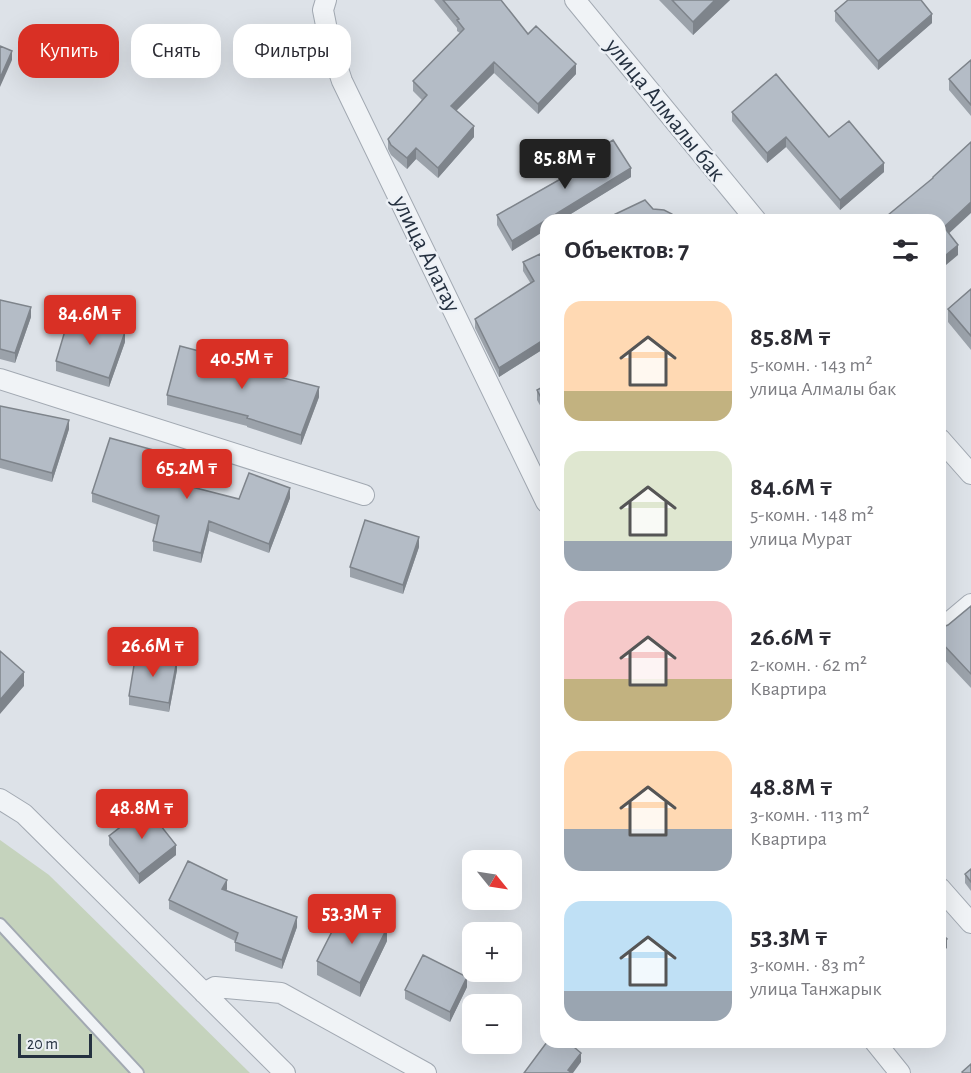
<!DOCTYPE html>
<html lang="ru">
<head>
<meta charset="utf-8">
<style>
  body { margin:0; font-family:"Alegreya Sans",sans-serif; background:#f2f2f3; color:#2b2b33; height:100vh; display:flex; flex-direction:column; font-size:22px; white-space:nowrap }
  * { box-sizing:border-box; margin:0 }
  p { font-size:20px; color:#7c7c81 }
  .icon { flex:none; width:33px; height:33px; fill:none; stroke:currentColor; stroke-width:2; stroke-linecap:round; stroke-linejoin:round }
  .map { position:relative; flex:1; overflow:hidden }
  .panel { position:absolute; left:540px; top:214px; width:406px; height:834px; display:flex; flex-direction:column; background:#fff; border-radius:18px; box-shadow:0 6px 24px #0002 }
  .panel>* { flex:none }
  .guide { position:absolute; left:18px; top:24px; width:432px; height:54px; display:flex; gap:12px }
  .needle { width:39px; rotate:120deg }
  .buttons { position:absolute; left:462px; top:850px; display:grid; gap:12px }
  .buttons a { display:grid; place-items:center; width:60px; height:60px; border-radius:12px; background:#fff; box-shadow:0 6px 24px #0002; font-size:30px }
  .scale { position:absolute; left:18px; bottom:15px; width:74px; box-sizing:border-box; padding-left:6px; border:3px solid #253140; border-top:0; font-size:16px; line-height:21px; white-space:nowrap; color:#253140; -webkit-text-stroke:4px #edf1f6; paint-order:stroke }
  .price { position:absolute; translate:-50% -51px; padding:0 14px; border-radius:6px; background:#d93025; color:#fff; font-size:20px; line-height:39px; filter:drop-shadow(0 2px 3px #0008) }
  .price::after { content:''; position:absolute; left:50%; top:36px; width:18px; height:14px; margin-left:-9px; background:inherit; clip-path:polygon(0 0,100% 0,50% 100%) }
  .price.current { background:#222; color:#fff }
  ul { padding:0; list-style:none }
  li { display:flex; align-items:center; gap:18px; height:150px; padding:0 24px }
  li span { display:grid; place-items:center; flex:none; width:168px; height:120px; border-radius:18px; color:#555 }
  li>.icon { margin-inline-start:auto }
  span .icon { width:72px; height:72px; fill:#fffc; stroke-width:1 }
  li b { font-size:26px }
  h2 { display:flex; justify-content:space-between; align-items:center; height:72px; padding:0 24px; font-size:26px }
  .pill { padding:0 21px; border-radius:18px; background:#fff; box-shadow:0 6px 24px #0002; font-size:21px; line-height:54px }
  .pill.current { background:#d93025; color:#fff }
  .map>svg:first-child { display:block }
</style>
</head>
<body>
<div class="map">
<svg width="971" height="1073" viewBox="0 0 971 1073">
  <rect width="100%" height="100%" fill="#dde2e8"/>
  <path fill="#c5d3bd" d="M 0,840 L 49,875 L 250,1073 L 0,1073 Z"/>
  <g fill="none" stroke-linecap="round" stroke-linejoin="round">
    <defs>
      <path id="lane" d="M 0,924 L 138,1073"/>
      <path id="street" d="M 326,0 L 323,10 L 330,45 L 342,81 L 546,502
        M 575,0 L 756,220
        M 0,379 L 364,495
        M 940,439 L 971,474
        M 940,630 L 971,604
        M 0,799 L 24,814 L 285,1073
        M 940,888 L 971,923
        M 204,993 L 215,987 L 281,993 L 426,1073
        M 875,1042 L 900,1073"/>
    </defs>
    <use href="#lane" stroke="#a2a9b2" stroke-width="14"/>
    <use href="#street" stroke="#a2a9b2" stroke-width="22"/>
    <use href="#lane" stroke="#f0f3f6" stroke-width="10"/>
    <use href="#street" stroke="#f0f3f6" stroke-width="20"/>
  </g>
  <path fill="#9ba2aa" d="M 434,0 L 501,0 L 528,34 L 576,74 L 538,114 L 494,73 L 456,111 L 474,137 L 438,178 L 416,159 L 407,169 L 391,155 L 388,149 L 388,139 L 422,100 L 413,91 L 413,81 L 460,33 L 457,31 L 457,28 Z
    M 659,0 L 730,0 L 693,35 Z
    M 835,11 L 932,23 L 878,70 L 835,21 Z
    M 971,60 L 971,116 L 949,90 L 949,79 Z
    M 732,112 L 829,137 L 884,172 L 840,210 L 786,147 L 767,163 L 732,121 Z
    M 563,171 L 631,177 L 561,220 L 546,220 L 512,251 L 497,225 L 497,215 L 563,177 Z
    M 523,262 L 546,263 L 546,338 L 545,339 L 545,348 L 499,377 L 475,328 L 475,319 L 531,284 L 523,271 Z
    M 971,289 L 971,350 L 948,322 L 948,309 Z
    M 0,300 L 31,317 L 15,363 L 0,359 Z
    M 125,342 L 109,387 L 56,371 L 56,361 Z
    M 237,366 L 319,397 L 301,445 L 247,427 L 247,426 L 167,405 L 167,395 Z
    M 546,385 L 546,416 L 537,400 L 537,390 Z
    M 0,406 L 69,429 L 52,482 L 0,468 Z
    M 157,461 L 152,477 L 239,499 L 290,498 L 269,553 L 209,531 L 201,563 L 153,551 L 153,541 L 157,525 L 92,502 L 92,493 Z
    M 419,547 L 403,594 L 350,577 L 350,567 Z
    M 971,606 L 971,688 L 940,655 L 940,628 L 948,625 Z
    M 177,670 L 169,712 L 129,705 L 129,696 Z
    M 109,836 L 176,855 L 139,884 L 109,845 Z
    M 971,869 L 971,891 L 965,883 L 965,874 Z
    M 227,889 L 226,891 L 297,927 L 282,969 L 235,951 L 235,941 L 169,909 L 169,900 Z
    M 387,941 L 360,997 L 317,975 L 317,961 Z
    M 467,987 L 450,1022 L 405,999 L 405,990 Z"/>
  <path fill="#7e848b" d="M 715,0 L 730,0 L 693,35 L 693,22 Z
    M 932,14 L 932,23 L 878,70 L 878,61 Z
    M 12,51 L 12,60 L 0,87 L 0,78 Z
    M 494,62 L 494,73 L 451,116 L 451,106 Z
    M 576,64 L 576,74 L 538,114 L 538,104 Z
    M 474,126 L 474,137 L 438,178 L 438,168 Z
    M 786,137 L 786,147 L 767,163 L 767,153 Z
    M 416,148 L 416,159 L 407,169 L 407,158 Z
    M 884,163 L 884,172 L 840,210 L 840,200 Z
    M 631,168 L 631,177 L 561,220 L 546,220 L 546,230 L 512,251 L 512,241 Z
    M 971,202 L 971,213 L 944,238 L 944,227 Z
    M 958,245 L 958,255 L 940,270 L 940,260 Z
    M 31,307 L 31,317 L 15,363 L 15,353 Z
    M 546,329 L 545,348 L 499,377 L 499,368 L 541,332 Z
    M 125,332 L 125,342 L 109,387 L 109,378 Z
    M 319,387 L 319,397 L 301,445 L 301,435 Z
    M 69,420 L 69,429 L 52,482 L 52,473 Z
    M 157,451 L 157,461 L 149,486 L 149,476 Z
    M 290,488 L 290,498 L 269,553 L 269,544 Z
    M 209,521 L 209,531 L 201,563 L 201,553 Z
    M 419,537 L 419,547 L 403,594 L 403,585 Z
    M 177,660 L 177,670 L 169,712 L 169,703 Z
    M 24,672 L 24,686 L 0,714 L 0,700 Z
    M 176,845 L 176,855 L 139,884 L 139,874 Z
    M 227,880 L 227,889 L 222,899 L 222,889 Z
    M 297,917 L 297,927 L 282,969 L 282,960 Z
    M 387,928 L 387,941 L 360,997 L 360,983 Z
    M 947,939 L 947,948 L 940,954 L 940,944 Z
    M 467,977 L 467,987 L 450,1022 L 450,1012 Z
    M 581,1053 L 581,1062 L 573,1073 L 568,1073 L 568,1070 Z"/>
  <path fill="#b4bcc6" stroke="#7e848b" stroke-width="1.5" d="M 443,0 L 501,0 L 528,34 L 536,26 L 576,64 L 538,104 L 494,62 L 451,106 L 474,126 L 438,168 L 416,148 L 407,158 L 391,145 L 388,139 L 427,95 L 413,81 L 464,29 L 457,20 L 459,19 Z
    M 672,0 L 715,0 L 693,22 Z
    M 848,0 L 921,0 L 932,14 L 878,61 L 835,11 Z
    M 0,46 L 12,51 L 0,78 Z
    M 971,60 L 971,105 L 949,79 Z
    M 776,74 L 829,137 L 849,121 L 884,163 L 840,200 L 786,137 L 767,153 L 732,112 Z
    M 613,140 L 631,168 L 512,241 L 497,215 L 566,176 L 563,171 Z
    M 971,142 L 971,202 L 944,227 L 958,245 L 940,260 L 940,220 L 882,220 L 933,178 L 933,177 Z
    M 645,200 L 653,209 L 664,210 L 672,214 L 675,220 L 603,220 Z
    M 540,254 L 546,263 L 546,329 L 541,332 L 545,339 L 499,368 L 475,319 L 534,281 L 523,262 Z
    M 971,289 L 971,336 L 948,309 Z
    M 0,300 L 31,307 L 15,353 L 0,349 Z
    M 70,314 L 125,332 L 109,378 L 56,361 Z
    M 180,346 L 237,361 L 236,366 L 319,387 L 301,435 L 247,418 L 248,416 L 167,395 Z
    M 546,385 L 546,407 L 537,390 Z
    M 0,406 L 69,420 L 52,473 L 0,459 Z
    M 110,438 L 157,451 L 149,476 L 239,499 L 249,473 L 290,488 L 269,544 L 209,521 L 201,553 L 153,541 L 159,516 L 92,493 Z
    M 365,520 L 419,537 L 403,585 L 350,567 Z
    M 971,606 L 971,674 L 940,641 L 940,628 L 948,625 Z
    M 0,651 L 24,672 L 0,700 Z
    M 136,653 L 177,660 L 169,703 L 129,696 Z
    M 146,807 L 176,845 L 139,874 L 109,836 Z
    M 188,861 L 227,880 L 222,889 L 297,917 L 282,960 L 235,942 L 238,933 L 169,900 Z
    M 971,869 L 971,882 L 965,874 Z
    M 345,906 L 387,928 L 360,983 L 317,961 Z
    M 940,932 L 947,939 L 940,944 Z
    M 423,955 L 467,977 L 450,1012 L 405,990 Z
    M 547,1042 L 568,1042 L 581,1053 L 568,1070 L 572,1073 L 524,1073 Z
    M 971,1064 L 971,1073 L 963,1073 L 962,1072 Z"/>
  <g text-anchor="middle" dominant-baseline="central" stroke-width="5" stroke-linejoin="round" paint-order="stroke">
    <g font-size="24" fill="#253140" stroke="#edf1f6">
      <text transform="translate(665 110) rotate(51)">улица Алмалы бак</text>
      <text transform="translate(426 254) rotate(64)">улица Алатау</text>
    </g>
  </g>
</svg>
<div class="buttons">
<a><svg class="needle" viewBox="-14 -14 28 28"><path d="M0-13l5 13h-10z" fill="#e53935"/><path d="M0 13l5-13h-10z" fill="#7c7c81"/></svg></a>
<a>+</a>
<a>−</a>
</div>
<div class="scale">20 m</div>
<b class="price current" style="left:565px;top:190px">85.8M ₸</b>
<b class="price" style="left:90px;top:346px">84.6M ₸</b>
<b class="price" style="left:242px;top:390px">40.5M ₸</b>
<b class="price" style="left:187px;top:500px">65.2M ₸</b>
<b class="price" style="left:153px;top:678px">26.6M ₸</b>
<b class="price" style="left:142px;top:840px">48.8M ₸</b>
<b class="price" style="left:352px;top:945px">53.3M ₸</b>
<div class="guide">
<a class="pill current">Купить</a>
<a class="pill">Снять</a>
<a class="pill">Фильтры</a>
</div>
<section class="panel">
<h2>Объектов: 7<svg class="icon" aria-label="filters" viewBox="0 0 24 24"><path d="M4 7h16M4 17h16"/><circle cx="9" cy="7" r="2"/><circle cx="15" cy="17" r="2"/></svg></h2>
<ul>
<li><span style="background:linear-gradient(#ffd9b3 75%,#c2b280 0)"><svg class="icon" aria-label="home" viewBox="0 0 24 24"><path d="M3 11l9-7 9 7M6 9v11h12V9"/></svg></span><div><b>85.8M ₸</b><p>5-комн. · 143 m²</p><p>улица Алмалы бак</p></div></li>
<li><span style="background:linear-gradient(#dfe7d0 75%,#9aa5b1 0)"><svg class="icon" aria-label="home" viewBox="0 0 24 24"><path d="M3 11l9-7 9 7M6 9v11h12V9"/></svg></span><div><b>84.6M ₸</b><p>5-комн. · 148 m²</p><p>улица Мурат</p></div></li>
<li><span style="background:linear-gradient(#f6c9c9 65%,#c2b280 0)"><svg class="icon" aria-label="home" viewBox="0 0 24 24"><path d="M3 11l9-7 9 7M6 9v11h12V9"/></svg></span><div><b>26.6M ₸</b><p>2-комн. · 62 m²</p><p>Квартира</p></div></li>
<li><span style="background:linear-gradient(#ffd9b3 65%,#9aa5b1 0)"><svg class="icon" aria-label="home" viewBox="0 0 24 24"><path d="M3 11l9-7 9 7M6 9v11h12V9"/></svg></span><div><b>48.8M ₸</b><p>3-комн. · 113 m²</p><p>Квартира</p></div></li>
<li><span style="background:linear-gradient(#bfe0f5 75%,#9aa5b1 0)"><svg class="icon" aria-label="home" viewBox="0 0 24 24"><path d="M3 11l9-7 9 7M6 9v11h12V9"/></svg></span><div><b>53.3M ₸</b><p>3-комн. · 83 m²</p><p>улица Танжарык</p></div></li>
</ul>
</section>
</div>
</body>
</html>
